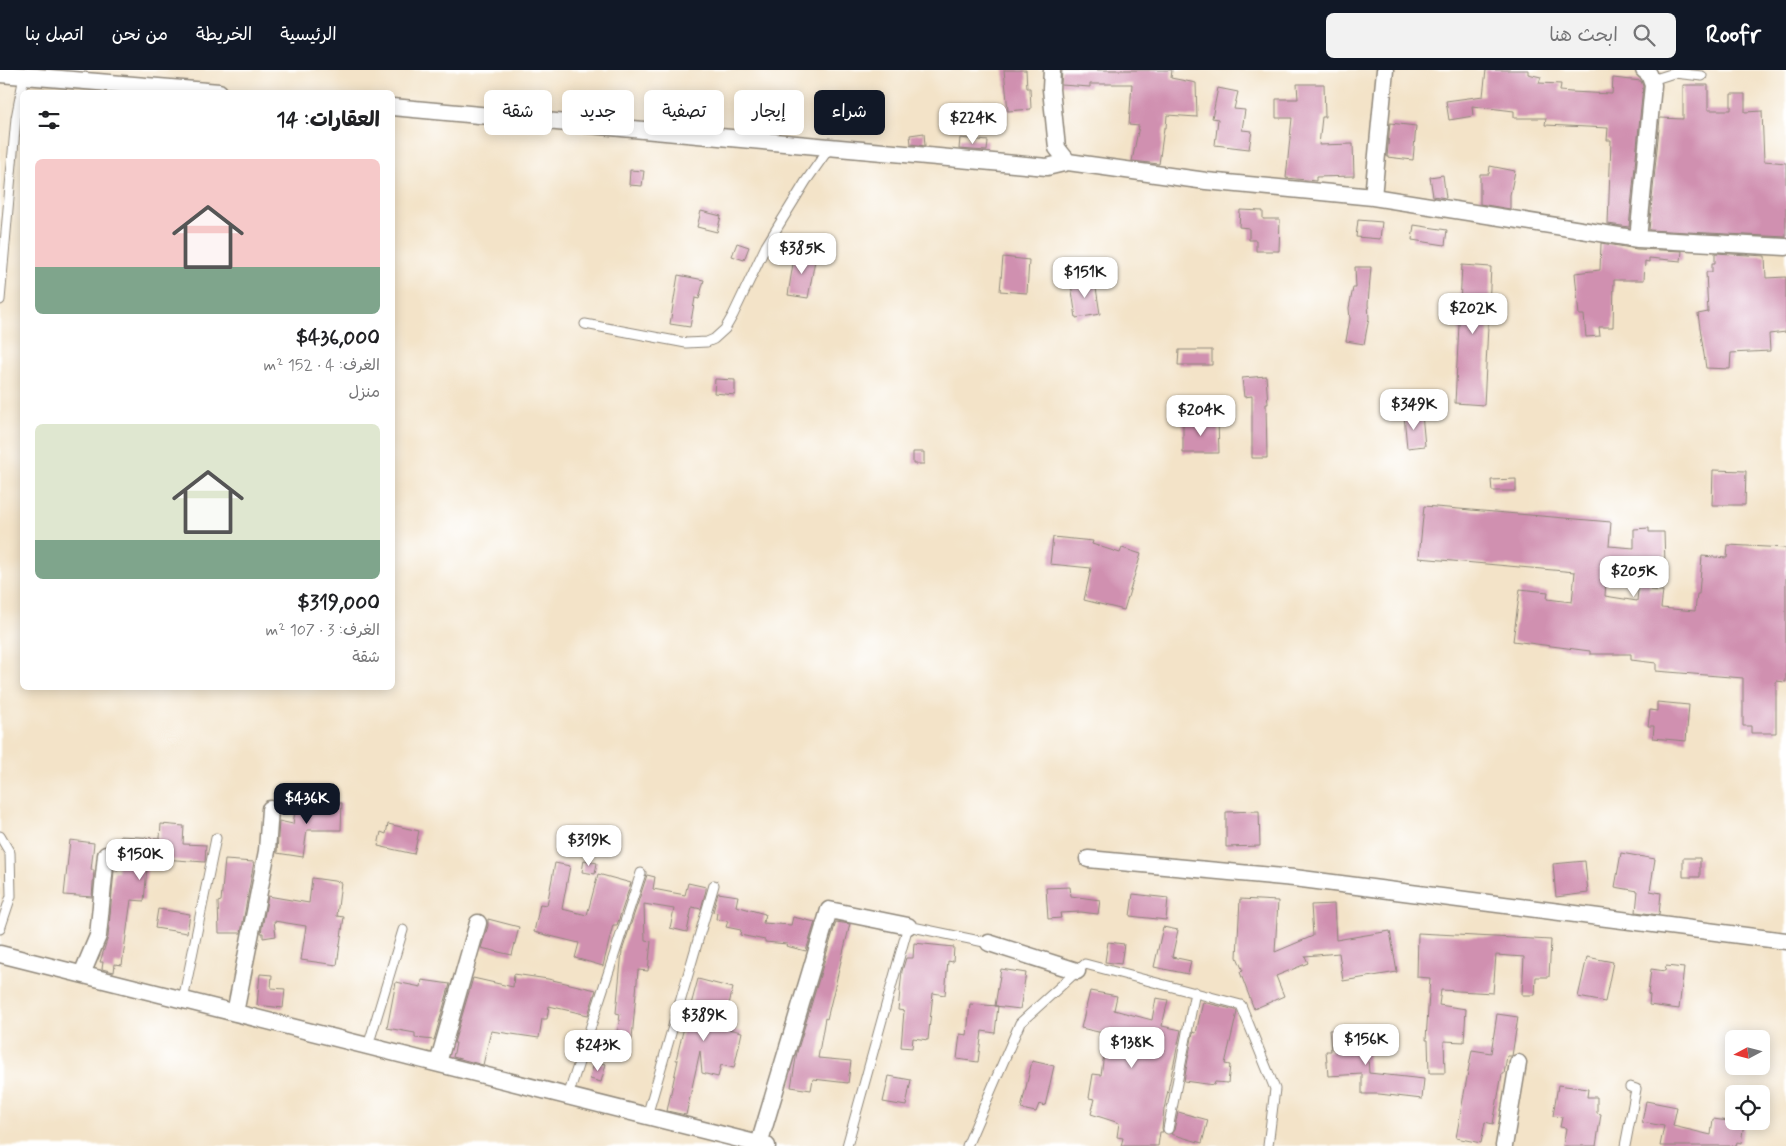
<!DOCTYPE html>
<html lang="ar">
<head>
<meta charset="utf-8">
<style>
  body { margin:0; font-family:Mynerve,"Playpen Sans Arabic",sans-serif; background:#f2f2f2; color:#202124; direction:rtl; height:100vh; display:flex; flex-direction:column; font-size:19px; white-space:nowrap }
  * { box-sizing:border-box; margin:0 }
  p { font-size:16px; color:#757577 }
  .icon { flex:none; width:28px; height:28px; fill:none; stroke:currentColor; stroke-width:2; stroke-linecap:round; stroke-linejoin:round }
  .map { position:relative; flex:1; overflow:hidden; direction:ltr }
  .drawer { position:absolute; left:20px; top:20px; width:375px; height:600px; display:flex; flex-direction:column; background:#fff; border-radius:8px; box-shadow:0 2px 12px #0003; direction:rtl }
  .drawer>* { flex:none }
  .banner { position:absolute; left:410px; top:20px; width:475px; height:45px; direction:rtl; display:flex; gap:10px }
  .needle { width:32px; rotate:263deg }
  .controls { position:absolute; left:1725px; top:960px; display:grid; gap:10px }
  .controls a { display:grid; place-items:center; width:45px; height:45px; border-radius:8px; background:#fff; box-shadow:0 2px 12px #0003; font-size:25px }
  .price { position:absolute; translate:-50% -42px; padding:0 11px; border-radius:10px; background:#fff; color:#222; font-size:16px; line-height:32px; filter:drop-shadow(0 1px 2px #0008) }
  .price::after { content:''; position:absolute; left:50%; top:30px; width:15px; height:11px; margin-left:-8px; background:inherit; clip-path:polygon(0 0,100% 0,50% 100%) }
  .price.current { background:#111827; color:#fff }
  ul { padding:0; list-style:none }
  li { display:grid; align-content:center; gap:10px; height:265px; padding:0 15px }
  li span { display:grid; place-items:center; height:155px; border-radius:8px; color:#555 }
  li>.icon { margin-inline-start:auto }
  span .icon { width:90px; height:90px; fill:#fffc; stroke-width:1 }
  li b { font-size:21px }
  h2 { display:flex; justify-content:space-between; align-items:center; height:60px; padding:0 15px; font-size:21px }
  .pill { padding:0 18px; border-radius:8px; background:#fff; box-shadow:0 2px 12px #0003; font-size:18px; line-height:45px }
  .pill.current { background:#111827; color:#fff }
  header { display:flex; align-items:center; gap:30px; box-sizing:border-box; height:70px; padding:0 25px; background:#111827; color:#fff }
  header strong { font-size:24px }
  nav { display:flex; gap:28px; margin-inline-start:auto; font-size:18px }
  .search { width:350px; height:45px; background:#f2f2f2; display:flex; align-items:center; gap:12px; box-sizing:border-box; padding:0 18px; border-radius:8px; color:#757577; font-size:19px }
  .map>svg:first-child { display:block }
</style>
</head>
<body>
<header>
<strong>Roofr</strong>
<div class="search"><svg class="icon" aria-label="search" viewBox="0 0 24 24"><circle cx="10" cy="10" r="6"/><path d="M15 15l6 6"/></svg>ابحث هنا</div>
<nav><a>الرئيسية</a><a>الخريطة</a><a>من نحن</a><a>اتصل بنا</a></nav>
</header>
<div class="map">
<svg width="1786" height="1076" viewBox="0 0 1786 1076">
  <rect width="100%" height="100%" fill="#fff"/>
  <filter id="ink" filterUnits="userSpaceOnUse"><feTurbulence type="fractalNoise" baseFrequency=".02" numOctaves="2"/><feDisplacementMap in="SourceGraphic" scale="10" xChannelSelector="R" yChannelSelector="G"/><feConvolveMatrix kernelMatrix="1 2 1 2 8 2 1 2 1" color-interpolation-filters="sRGB"/></filter>
  <filter id="wash" filterUnits="userSpaceOnUse"><feTurbulence type="fractalNoise" baseFrequency=".0096" numOctaves="4" result="noise"/><feDisplacementMap in="SourceGraphic" scale="20" xChannelSelector="R" yChannelSelector="G"/><feGaussianBlur stdDeviation="1.12" result="paint"/><feColorMatrix in="noise" values="0 0 0 0 0 0 0 0 0 0 0 0 0 0 0 0 0 1.4 0 .05"/><feComposite in="paint" operator="in"/></filter>
  <g filter="url(#wash)">
    <rect width="100%" height="100%" fill="#f3e3c8"/>
    <g id="blocks">
      <path fill="#d090b0" fill-rule="evenodd" d="M 1004,0 L 1026,0 L 1027,18 L 1030,18 L 1031,39 L 1008,41 Z
        M 1062,0 L 1172,0 L 1171,8 L 1196,13 L 1197,47 L 1167,45 L 1166,58 L 1164,58 L 1159,94 L 1132,91 L 1139,56 L 1129,55 L 1132,14 L 1090,14 L 1090,17 L 1061,15 Z
        M 1486,0 L 1528,0 L 1528,4 L 1541,7 L 1539,13 L 1561,14 L 1560,21 L 1571,22 L 1612,24 L 1613,8 L 1641,11 L 1643,16 L 1629,157 L 1608,154 L 1611,70 L 1607,70 L 1608,58 L 1545,55 L 1546,48 L 1514,48 L 1514,41 L 1472,36 L 1473,46 L 1449,50 L 1446,31 L 1483,26 Z
        M 1297,14 L 1324,14 L 1325,47 L 1322,47 L 1319,75 L 1353,74 L 1354,106 L 1316,107 L 1316,111 L 1286,108 L 1292,48 L 1276,48 L 1276,29 L 1298,29 Z
        M 1683,15 L 1708,15 L 1708,40 L 1731,40 L 1731,24 L 1745,24 L 1745,42 L 1762,41 L 1764,91 L 1786,93 L 1786,167 L 1649,160 L 1660,48 L 1683,49 Z
        M 1218,18 L 1238,22 L 1234,39 L 1245,40 L 1242,60 L 1252,61 L 1249,79 L 1215,75 L 1218,49 L 1212,48 Z
        M 620,35 L 620,48 L 609,47 L 608,36 Z
        M 1390,53 L 1416,56 L 1413,90 L 1387,87 Z
        M 924,63 L 925,76 L 911,74 L 910,65 Z
        M 960,68 L 988,71 L 987,81 L 959,79 Z
        M 1490,96 L 1515,101 L 1510,125 L 1510,139 L 1480,134 L 1480,104 L 1489,104 Z
        M 630,100 L 644,101 L 642,116 L 629,115 Z
        M 1443,105 L 1446,128 L 1433,126 L 1430,107 Z
        M 1240,140 L 1263,141 L 1263,149 L 1280,149 L 1279,181 L 1256,181 L 1256,170 L 1249,170 L 1249,158 L 1239,157 Z
        M 701,141 L 721,146 L 717,162 L 697,157 Z
        M 1358,150 L 1382,152 L 1380,169 L 1356,167 Z
        M 1414,155 L 1447,160 L 1445,175 L 1412,170 Z
        M 737,173 L 749,177 L 744,190 L 732,186 Z
        M 1601,173 L 1637,179 L 1682,181 L 1681,191 L 1649,188 L 1649,192 L 1645,191 L 1644,210 L 1614,210 L 1613,257 L 1599,257 L 1600,266 L 1586,267 L 1584,245 L 1579,245 L 1575,203 L 1600,200 Z
        M 795,181 L 816,185 L 808,228 L 788,225 Z
        M 1715,183 L 1765,186 L 1766,208 L 1786,207 L 1786,262 L 1769,264 L 1770,281 L 1731,283 L 1730,299 L 1706,298 L 1698,244 L 1708,242 L 1706,202 L 1712,202 L 1712,193 L 1715,193 Z
        M 1003,187 L 1029,190 L 1027,223 L 1000,221 Z
        M 1462,195 L 1491,197 L 1484,335 L 1455,333 Z
        M 1355,197 L 1371,197 L 1368,234 L 1369,248 L 1364,274 L 1346,271 L 1350,249 L 1349,238 L 1353,218 L 1356,218 Z
        M 678,205 L 704,210 L 699,229 L 695,228 L 690,257 L 670,254 Z
        M 1095,211 L 1100,244 L 1076,248 L 1071,214 Z
        M 1179,280 L 1212,280 L 1212,295 L 1178,295 Z
        M 1266,306 L 1268,334 L 1266,334 L 1267,388 L 1252,388 L 1252,326 L 1244,327 L 1242,308 Z
        M 715,309 L 735,310 L 735,325 L 714,323 Z
        M 1422,344 L 1425,376 L 1407,378 L 1404,345 Z
        M 1183,350 L 1218,350 L 1219,383 L 1183,383 Z
        M 913,382 L 924,382 L 924,394 L 913,394 Z
        M 1713,400 L 1746,401 L 1745,435 L 1712,435 Z
        M 1516,409 L 1516,421 L 1492,421 L 1491,410 Z
        M 1424,436 L 1611,452 L 1609,476 L 1634,478 L 1634,459 L 1649,458 L 1649,462 L 1664,462 L 1665,493 L 1649,494 L 1650,520 L 1663,521 L 1661,538 L 1695,541 L 1697,524 L 1699,524 L 1702,486 L 1727,488 L 1728,475 L 1786,478 L 1786,612 L 1776,611 L 1776,663 L 1751,663 L 1751,656 L 1743,656 L 1743,608 L 1656,601 L 1656,593 L 1631,590 L 1631,584 L 1590,584 L 1590,581 L 1513,571 L 1520,519 L 1548,522 L 1547,529 L 1572,532 L 1575,502 L 1419,488 ZM 1607,493 L 1634,495 L 1634,500 L 1640,500 L 1637,531 L 1605,526 Z
        M 1053,467 L 1093,471 L 1092,474 L 1120,483 L 1122,478 L 1141,484 L 1124,540 L 1084,530 L 1091,498 L 1050,494 Z
        M 1657,632 L 1689,635 L 1686,671 L 1653,668 L 1654,656 L 1648,656 L 1650,640 L 1657,641 Z
        M 297,729 L 317,733 L 342,733 L 341,760 L 307,760 L 303,787 L 277,783 L 279,751 L 293,754 Z
        M 1259,741 L 1260,776 L 1226,777 L 1226,742 Z
        M 161,754 L 184,756 L 183,774 L 206,775 L 205,792 L 148,788 L 144,831 L 131,830 L 122,895 L 115,894 L 114,902 L 102,899 L 103,892 L 100,892 L 108,867 L 114,801 L 118,801 L 120,766 L 160,768 Z
        M 388,754 L 419,761 L 414,784 L 378,776 L 381,762 L 386,764 Z
        M 70,770 L 94,773 L 91,800 L 94,800 L 92,827 L 64,825 Z
        M 1621,783 L 1655,789 L 1650,821 L 1661,823 L 1659,845 L 1636,842 L 1638,821 L 1615,817 Z
        M 1683,788 L 1700,788 L 1700,807 L 1683,807 Z
        M 225,790 L 254,792 L 241,863 L 219,863 L 218,832 L 221,831 Z
        M 584,790 L 597,793 L 595,804 L 582,802 Z
        M 1585,791 L 1588,823 L 1556,827 L 1553,794 Z
        M 555,793 L 570,796 L 562,839 L 587,845 L 598,804 L 631,813 L 617,855 L 613,855 L 603,896 L 575,888 L 579,873 L 534,862 L 540,834 L 547,835 Z
        M 647,805 L 655,807 L 653,819 L 685,825 L 688,813 L 706,817 L 706,820 L 701,839 L 692,837 L 687,862 L 670,858 L 674,839 L 644,834 L 645,870 L 651,871 L 648,901 L 638,900 L 632,969 L 617,967 L 620,944 L 616,943 L 622,881 Z
        M 312,808 L 341,812 L 337,846 L 344,847 L 337,895 L 301,890 L 306,856 L 274,851 L 276,866 L 263,868 L 263,863 L 261,863 L 268,826 L 309,833 Z
        M 1070,817 L 1071,826 L 1100,830 L 1098,844 L 1081,842 L 1060,843 L 1061,848 L 1048,849 L 1046,818 Z
        M 718,823 L 738,826 L 736,836 L 765,844 L 763,853 L 791,855 L 793,847 L 815,852 L 806,881 L 786,876 L 787,874 L 765,872 L 765,870 L 740,865 L 741,860 L 726,857 L 728,851 L 716,849 L 717,843 L 713,842 Z
        M 1133,824 L 1168,828 L 1166,850 L 1130,846 Z
        M 1240,829 L 1278,831 L 1275,882 L 1313,866 L 1311,835 L 1334,834 L 1336,870 L 1390,861 L 1397,902 L 1343,911 L 1339,883 L 1305,886 L 1308,893 L 1276,906 L 1284,926 L 1254,939 L 1240,902 L 1243,901 L 1237,887 Z
        M 158,839 L 190,844 L 187,863 L 155,858 Z
        M 488,849 L 519,857 L 512,885 L 481,878 L 488,856 Z
        M 836,852 L 850,854 L 827,949 L 825,948 L 818,988 L 851,991 L 848,1013 L 813,1009 L 811,1020 L 791,1017 L 797,982 Z
        M 1163,857 L 1178,860 L 1172,887 L 1191,891 L 1188,904 L 1154,897 Z
        M 1418,863 L 1551,870 L 1549,907 L 1536,907 L 1535,925 L 1522,925 L 1524,887 L 1496,885 L 1493,923 L 1441,920 L 1439,935 L 1466,939 L 1464,972 L 1444,971 L 1445,1003 L 1429,1003 L 1428,970 L 1426,970 L 1430,908 L 1417,907 Z
        M 1108,872 L 1124,874 L 1121,894 L 1105,892 Z
        M 914,873 L 954,877 L 953,892 L 948,891 L 945,925 L 933,923 L 928,970 L 913,968 L 912,978 L 901,977 L 904,941 L 898,940 L 902,901 L 906,888 L 913,888 Z
        M 1587,887 L 1613,892 L 1605,932 L 1578,927 Z
        M 1666,896 L 1684,898 L 1679,939 L 1649,935 L 1650,925 L 1648,924 L 1651,899 L 1665,901 Z
        M 1001,899 L 1026,903 L 1020,939 L 995,936 Z
        M 260,904 L 272,905 L 271,918 L 285,919 L 283,938 L 257,935 Z
        M 514,904 L 548,909 L 596,920 L 588,945 L 549,936 L 547,949 L 542,949 L 539,968 L 491,961 L 483,995 L 453,987 L 456,973 L 454,973 L 473,908 L 513,917 Z
        M 698,909 L 733,918 L 723,958 L 742,962 L 734,998 L 721,995 L 718,1007 L 702,1003 L 700,981 L 686,1045 L 667,1041 L 678,990 L 676,990 L 685,953 L 686,953 Z
        M 422,910 L 450,914 L 434,970 L 415,968 L 415,963 L 387,958 L 396,912 L 421,917 Z
        M 1090,921 L 1117,926 L 1114,940 L 1152,950 L 1156,928 L 1168,930 L 1162,956 L 1181,960 L 1164,1039 L 1162,1058 L 1163,1062 L 1160,1062 L 1158,1076 L 1121,1076 L 1123,1068 L 1117,1067 L 1119,1053 L 1091,1044 L 1095,1029 L 1089,1028 L 1093,1004 L 1101,1005 L 1107,964 L 1081,958 Z
        M 1203,932 L 1236,940 L 1237,942 L 1225,994 L 1230,995 L 1228,1013 L 1215,1012 L 1214,1015 L 1184,1011 L 1193,962 L 1196,963 Z
        M 970,934 L 998,936 L 995,963 L 982,961 L 978,992 L 957,989 L 960,964 L 967,965 Z
        M 1497,944 L 1518,947 L 1512,986 L 1507,986 L 1504,1004 L 1502,1004 L 1493,1054 L 1485,1052 L 1481,1073 L 1456,1068 L 1472,980 L 1491,983 Z
        M 1366,958 L 1369,1003 L 1424,1009 L 1422,1029 L 1379,1024 L 1362,1024 L 1362,1004 L 1328,1006 L 1326,981 L 1331,981 L 1329,960 Z
        M 1032,991 L 1054,996 L 1045,1036 L 1039,1034 L 1036,1042 L 1021,1039 Z
        M 594,992 L 606,994 L 601,1012 L 590,1009 Z
        M 889,1006 L 911,1010 L 906,1036 L 883,1032 Z
        M 1558,1015 L 1588,1019 L 1587,1027 L 1597,1027 L 1597,1043 L 1601,1044 L 1596,1076 L 1563,1076 L 1566,1058 L 1560,1057 L 1562,1047 L 1553,1046 Z
        M 1646,1031 L 1677,1037 L 1673,1056 L 1711,1065 L 1713,1049 L 1744,1053 L 1741,1073 L 1737,1072 L 1736,1076 L 1660,1076 L 1664,1056 L 1642,1052 Z
        M 1178,1042 L 1208,1050 L 1202,1073 L 1171,1064 L 1174,1060 Z"/>
    </g>
  </g>
  <g filter="url(#ink)">
    <use href="#blocks" fill-opacity="0" stroke="#8f877a" stroke-width="1"/>
    <g fill="none" stroke-linecap="round" stroke-linejoin="round">
      <defs>
        <path id="service" d="M 1652,10 L 1674,3 L 1702,6
          M 0,230 L 16,48 L 24,6
          M 585,254 L 686,273 L 707,272 L 714,269 L 725,259 L 733,245 L 766,176 L 806,111 L 830,77
          M 0,766 L 10,783 L 11,826 L 0,859
          M 183,930 L 216,768
          M 368,976 L 403,860
          M 568,1026 L 641,803
          M 647,1046 L 714,815
          M 1168,1059 L 1195,922
          M 847,1076 L 908,856 L 989,873
          M 967,1076 L 1020,953 L 1085,894 L 1241,935 L 1275,1019 L 1268,1076
          M 1625,1076 L 1636,1019 L 1630,1017"/>
        <path id="minor" d="M 1052,0 L 1051,19 L 1057,78 L 1068,92 L 1206,111 L 1373,127 L 1638,169 L 1786,177
          M 0,4 L 219,22
          M 392,37 L 1047,97 L 1068,92
          M 1373,127 L 1385,0
          M 1638,169 L 1653,15 L 1649,4 L 1644,0
          M 1088,789 L 1294,808 L 1786,871
          M 989,873 L 1077,901
          M 0,884 L 767,1076
          M 82,904 L 98,866 L 106,785
          M 235,943 L 267,781 L 270,739
          M 438,993 L 478,853
          M 759,1074 L 829,840 L 908,856
          M 1504,1076 L 1518,993"/>
      </defs>
      <use href="#service" stroke="#8f877a" stroke-width="11"/>
      <use href="#minor" stroke="#8f877a" stroke-width="19"/>
      <use href="#service" stroke="#fff" stroke-width="9"/>
      <use href="#minor" stroke="#fff" stroke-width="16"/>
    </g>
  </g>
</svg>
<div class="controls">
<a><svg class="needle" viewBox="-14 -14 28 28"><path d="M0-13l5 13h-10z" fill="#e53935"/><path d="M0 13l5-13h-10z" fill="#757577"/></svg></a>
<a><svg class="icon" aria-label="locate" viewBox="0 0 24 24"><circle cx="12" cy="12" r="6"/><path d="M12 2v4M12 18v4M2 12h4M18 12h4"/></svg></a>
</div>
<b class="price" style="left:973px;top:75px">$224K</b>
<b class="price" style="left:802px;top:205px">$385K</b>
<b class="price" style="left:1085px;top:229px">$151K</b>
<b class="price" style="left:1473px;top:265px">$202K</b>
<b class="price" style="left:1414px;top:361px">$349K</b>
<b class="price" style="left:1201px;top:367px">$204K</b>
<b class="price" style="left:1634px;top:528px">$205K</b>
<b class="price current" style="left:307px;top:755px">$436K</b>
<b class="price" style="left:589px;top:797px">$319K</b>
<b class="price" style="left:140px;top:811px">$150K</b>
<b class="price" style="left:704px;top:972px">$389K</b>
<b class="price" style="left:1366px;top:996px">$156K</b>
<b class="price" style="left:1132px;top:999px">$138K</b>
<b class="price" style="left:598px;top:1002px">$243K</b>
<div class="banner">
<a class="pill current">شراء</a>
<a class="pill">إيجار</a>
<a class="pill">تصفية</a>
<a class="pill">جديد</a>
<a class="pill">شقة</a>
</div>
<section class="drawer">
<h2>العقارات: 14<svg class="icon" aria-label="filters" viewBox="0 0 24 24"><path d="M4 7h16M4 17h16"/><circle cx="9" cy="7" r="2"/><circle cx="15" cy="17" r="2"/></svg></h2>
<ul>
<li><span style="background:linear-gradient(#f6c9c9 70%,#7fa58c 0)"><svg class="icon" aria-label="home" viewBox="0 0 24 24"><path d="M3 11l9-7 9 7M6 9v11h12V9"/></svg></span><div><b>$436,000</b><p>الغرف: 4 · 152 m²</p><p>منزل</p></div></li>
<li><span style="background:linear-gradient(#dfe7d0 75%,#7fa58c 0)"><svg class="icon" aria-label="home" viewBox="0 0 24 24"><path d="M3 11l9-7 9 7M6 9v11h12V9"/></svg></span><div><b>$319,000</b><p>الغرف: 3 · 107 m²</p><p>شقة</p></div></li>
</ul>
</section>
</div>
</body>
</html>
